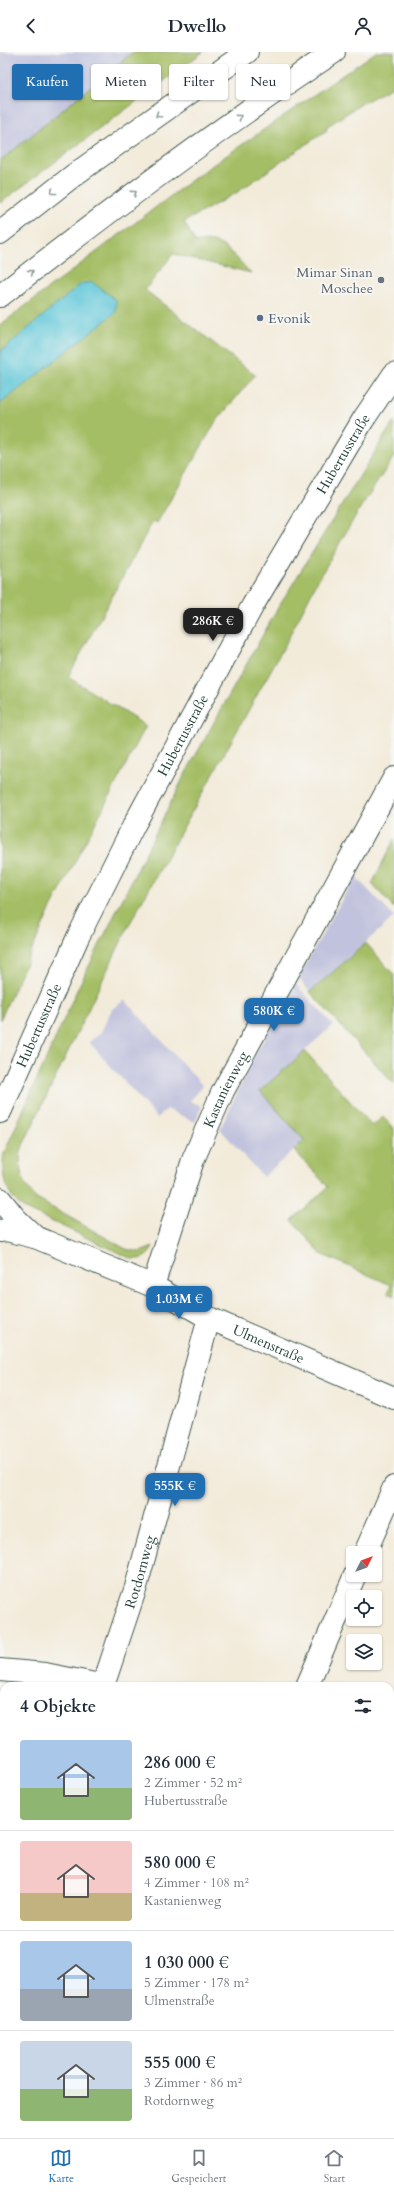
<!DOCTYPE html>
<html lang="de">
<head>
<meta charset="utf-8">
<style>
  body { margin:0; font-family:Cardo,serif; background:#f2f2f3; color:#1f2937; height:100vh; display:flex; flex-direction:column; font-size:15px; white-space:nowrap }
  * { box-sizing:border-box; margin:0 }
  p { font-size:13px; color:#747a83 }
  .icon { flex:none; width:22px; height:22px; fill:none; stroke:currentColor; stroke-width:2; stroke-linecap:round; stroke-linejoin:round }
  .map { position:relative; flex:1; overflow:hidden }
  .drawer { position:absolute; left:0px; top:1630px; width:394px; height:456px; display:flex; flex-direction:column; background:#fff; border-radius:12px 12px 0 0; box-shadow:0 1px 3px #0004 }
  .drawer>* { flex:none }
  .top-card { position:absolute; left:12px; top:12px; width:370px; height:36px; display:flex; gap:8px }
  .needle { width:26px; rotate:48deg }
  .fabs { position:absolute; left:346px; top:1494px; display:grid; gap:8px }
  .fabs a { display:grid; place-items:center; width:36px; height:36px; border-radius:4px; background:#fff; box-shadow:0 1px 3px #0004; font-size:20px }
  .price { position:absolute; translate:-50% -34px; padding:0 9px; border-radius:8px; background:#1f6fb2; color:#fff; font-size:13px; line-height:26px; filter:drop-shadow(0 1px 2px #0008) }
  .price::after { content:''; position:absolute; left:50%; top:24px; width:12px; height:9px; margin-left:-6px; background:inherit; clip-path:polygon(0 0,100% 0,50% 100%) }
  .price.current { background:#222; color:#fff }
  ul { padding:0; list-style:none }
  li { display:flex; align-items:center; gap:12px; height:100px; padding:0 20px }
  li+li { border-top:1px solid #e0e1e3 }
  li span { display:grid; place-items:center; flex:none; width:112px; height:80px; border-radius:4px; color:#555 }
  li>.icon { margin-inline-start:auto }
  span .icon { width:48px; height:48px; fill:#fffc; stroke-width:1 }
  li b { font-size:17px }
  h2 { display:flex; justify-content:space-between; align-items:center; height:48px; padding:0 20px; font-size:17px }
  .tag { padding:0 14px; border-radius:4px; background:#fff; box-shadow:0 1px 3px #0004; font-size:14px; line-height:36px }
  .tag.current { background:#1f6fb2; color:#fff }
  header { display:flex; justify-content:space-between; align-items:center; height:52px; padding:0 20px; background:#fff; font-size:18px; font-weight:600 }
  .dock { display:flex; justify-content:space-around; align-items:center; height:56px; border-top:1px solid #e0e1e3; background:#fff; font-size:11px; color:#747a83 }
  .dock a { display:grid; justify-items:center; gap:2px }
  .dock .current { color:#1f6fb2 }
  .map>svg:first-child { display:block }
</style>
</head>
<body>
<header><svg class="icon" aria-label="back" viewBox="0 0 24 24"><path d="M15 5l-7 7 7 7"/></svg>Dwello<svg class="icon" aria-label="person" viewBox="0 0 24 24"><circle cx="12" cy="8" r="4"/><path d="M4 21q1-7 8-7t8 7"/></svg></header>
<div class="map">
<svg width="394" height="2086" viewBox="0 0 394 2086">
  <rect width="100%" height="100%" fill="#f6f6f2"/>
  <filter id="ink" filterUnits="userSpaceOnUse"><feTurbulence type="fractalNoise" baseFrequency=".025" numOctaves="2"/><feDisplacementMap in="SourceGraphic" scale="8" xChannelSelector="R" yChannelSelector="G"/><feConvolveMatrix kernelMatrix="1 2 1 2 8 2 1 2 1" color-interpolation-filters="sRGB"/></filter>
  <filter id="wash" filterUnits="userSpaceOnUse"><feTurbulence type="fractalNoise" baseFrequency=".012" numOctaves="4" result="noise"/><feDisplacementMap in="SourceGraphic" scale="16" xChannelSelector="R" yChannelSelector="G"/><feGaussianBlur stdDeviation="0.9" result="paint"/><feColorMatrix in="noise" values="0 0 0 0 0 0 0 0 0 0 0 0 0 0 0 0 0 1.4 0 .05"/><feComposite in="paint" operator="in"/></filter>
  <g filter="url(#wash)">
    <rect width="100%" height="100%" fill="#f3ebda"/>
    <path fill="#dbd6f7" d="M 390,1873 L 394,1875 L 394,2086 L 307,2086 L 307,2082 L 390,2082 Z
      M 0,1998 L 4,1998 L 4,2082 L 191,2082 L 191,2086 L 0,2086 Z"/>
    <path fill="#c1c2dd" d="M 0,0 L 133,0 L 0,109 Z
      M 355,824 L 394,865 L 310,940 L 298,926 Z
      M 295,931 L 333,973 L 260,1039 L 305,1088 L 263,1125 L 220,1077 L 255,1003 Z
      M 125,948 L 203,1034 L 190,1049 L 202,1054 L 195,1070 L 167,1057 L 157,1066 L 89,990 L 101,980 L 112,957 Z"/>
    <path fill="#a4be65" stroke="#627e4c" d="M 133,0 L 203,0 L 0,151 L 0,109 Z
      M 376,0 L 394,0 L 394,34 L 363,51 L 326,75 L 327,78 L 236,141 L 184,170 L 196,191 C 223,183 234,205 251,221 L 173,202 L 145,238 L 255,323 L 215,371 L 157,471 L 153,469 L 68,625 L 146,674 L 50,858 L 0,968 L 0,273 L 201,121 Z
      M 394,369 L 394,405 L 362,453 L 318,528 L 286,591 L 129,873 L 23,1093 L 20,1105 L 21,1119 L 24,1131 L 35,1146 L 126,1197 L 140,1200 L 153,1195 C 149,1204 142,1208 132,1207 L 23,1156 C 6,1142 0,1123 4,1101 L 77,938 L 183,726 L 279,554 Z
      M 394,787 L 394,856 L 372,832 Z
      M 366,891 L 394,923 L 394,1031 L 392,1030 L 310,940 Z
      M 305,999 L 372,1074 L 383,1065 L 394,1077 L 394,1244 L 388,1241 L 391,1233 L 321,1202 L 292,1168 L 328,1135 L 294,1098 L 304,1088 L 260,1039 Z"/>
    <path fill="#5ec7d9" stroke="#3e8286" d="M 92,230 L 116,248 L 116,260 L 0,352 L 0,300 L 81,232 Z"/>
  </g>
  <g filter="url(#ink)">
    <g fill="none" stroke-linecap="round" stroke-linejoin="round">
      <defs>
        <g id="minor">
          <path id="s1" d="M 0,1060 L 78,885 L 134,773 L 253,553 L 363,368 L 394,322"/>
          <path id="s2" d="M 0,1147 L 16,1167 L 35,1185 L 153,1234 L 209,1266 L 394,1346"/>
          <path d="M 0,1179 L 7,1178 L 34,1185"/>
          <path id="s3" d="M 153,1234 L 193,1108 L 223,1039 L 394,726"/>
          <path d="M 365,1501 L 394,1435"/>
          <path d="M 0,1618 L 45,1622 L 105,1634"/>
          <path id="s4" d="M 103,1634 L 136,1535 L 209,1266"/>
          <path d="M 307,1634 L 355,1523"/>
          <path d="M 390,1745 L 394,1746"/>
          <path d="M 0,1904 L 4,1893"/>
          <path d="M 0,1972 L 4,1973"/>
        </g>
        <path id="highway" d="M 0,181 L 74,123 L 247,0
          M 0,244 C 109,159 219,76 334,0"/>
      </defs>
      <use href="#minor" stroke="#3f574d" stroke-width="24"/>
      <use href="#highway" stroke="#3f574d" stroke-width="24"/>
      <use href="#minor" stroke="#fff" stroke-width="22"/>
      <use href="#highway" stroke="#fff" stroke-width="22"/>
    </g>
    <defs><path id="oneway-chevron" d="M-2-3.5L2.5 0L-2 3.5" fill="none" stroke-width="1.6" stroke-linecap="round" stroke-linejoin="round"/></defs>
    <g stroke="#8f9e9a">
      <use href="#oneway-chevron" transform="translate(158 63) rotate(145)"/>
      <use href="#oneway-chevron" transform="translate(239 65) rotate(-36)"/>
      <use href="#oneway-chevron" transform="translate(53 140) rotate(142)"/>
      <use href="#oneway-chevron" transform="translate(134 141) rotate(-36)"/>
      <use href="#oneway-chevron" transform="translate(31 220) rotate(-38)"/>
    </g>
  </g>
  <circle fill="#6b7280" stroke="#f6f6f2" stroke-width="1.5" cx="381" cy="228" r="4"/>
  <circle fill="#5c6f8a" stroke="#f6f6f2" stroke-width="1.5" cx="260" cy="266" r="4"/>
  <g text-anchor="middle" dominant-baseline="central" stroke-width="3.5" stroke-linejoin="round" paint-order="stroke">
    <g font-size="14" fill="#5b616d" stroke="#f6f6f2" text-anchor="end">
      <text x="373" y="220">Mimar Sinan<tspan x="373" dy="16">Moschee</tspan></text>
    </g>
    <g font-size="14" fill="#4e5e75" stroke="#f6f6f2" text-anchor="start">
      <text x="268" y="266">Evonik</text>
    </g>
    <g font-size="14" fill="#1f3d34" stroke="#f6f6f2">
      <text stroke="none"><textPath href="#s1" startOffset="743">Hubertusstraße</textPath></text>
      <text stroke="none"><textPath href="#s1" startOffset="419">Hubertusstraße</textPath></text>
      <text stroke="none"><textPath href="#s1" startOffset="95">Hubertusstraße</textPath></text>
      <text stroke="none"><textPath href="#s3" startOffset="210">Kastanienweg</textPath></text>
      <text stroke="none"><textPath href="#s2" startOffset="309">Ulmenstraße</textPath></text>
      <text stroke="none"><textPath href="#s4" startOffset="120">Rotdornweg</textPath></text>
    </g>
  </g>
</svg>
<div class="fabs">
<a><svg class="needle" viewBox="-14 -14 28 28"><path d="M0-13l5 13h-10z" fill="#e53935"/><path d="M0 13l5-13h-10z" fill="#747a83"/></svg></a>
<a><svg class="icon" aria-label="locate" viewBox="0 0 24 24"><circle cx="12" cy="12" r="6"/><path d="M12 2v4M12 18v4M2 12h4M18 12h4"/></svg></a>
<a><svg class="icon" aria-label="layers" viewBox="0 0 24 24"><path d="M12 4l9 5-9 5-9-5zM3 14l9 5 9-5"/></svg></a>
</div>
<b class="price current" style="left:213px;top:590px">286K €</b>
<b class="price" style="left:274px;top:980px">580K €</b>
<b class="price" style="left:179px;top:1268px">1.03M €</b>
<b class="price" style="left:175px;top:1455px">555K €</b>
<div class="top-card">
<a class="tag current">Kaufen</a>
<a class="tag">Mieten</a>
<a class="tag">Filter</a>
<a class="tag">Neu</a>
</div>
<section class="drawer">
<h2>4 Objekte<svg class="icon" aria-label="filters" viewBox="0 0 24 24"><path d="M4 7h16M4 17h16"/><circle cx="9" cy="7" r="2"/><circle cx="15" cy="17" r="2"/></svg></h2>
<ul>
<li><span style="background:linear-gradient(#a9c7e8 60%,#8fb573 0)"><svg class="icon" aria-label="home" viewBox="0 0 24 24"><path d="M3 11l9-7 9 7M6 9v11h12V9"/></svg></span><div><b>286 000 €</b><p>2 Zimmer · 52 m²</p><p>Hubertusstraße</p></div></li>
<li><span style="background:linear-gradient(#f6c9c9 65%,#c2b280 0)"><svg class="icon" aria-label="home" viewBox="0 0 24 24"><path d="M3 11l9-7 9 7M6 9v11h12V9"/></svg></span><div><b>580 000 €</b><p>4 Zimmer · 108 m²</p><p>Kastanienweg</p></div></li>
<li><span style="background:linear-gradient(#a9c7e8 60%,#9aa5b1 0)"><svg class="icon" aria-label="home" viewBox="0 0 24 24"><path d="M3 11l9-7 9 7M6 9v11h12V9"/></svg></span><div><b>1 030 000 €</b><p>5 Zimmer · 178 m²</p><p>Ulmenstraße</p></div></li>
<li><span style="background:linear-gradient(#c9d6e8 60%,#8fb573 0)"><svg class="icon" aria-label="home" viewBox="0 0 24 24"><path d="M3 11l9-7 9 7M6 9v11h12V9"/></svg></span><div><b>555 000 €</b><p>3 Zimmer · 86 m²</p><p>Rotdornweg</p></div></li>
</ul>
</section>
</div>
<nav class="dock">
<a class="current"><svg class="icon" aria-label="map" viewBox="0 0 24 24"><path d="M3 6l6-2 6 2 6-2v14l-6 2-6-2-6 2zM9 4v14M15 6v14"/></svg>Karte</a>
<a><svg class="icon" aria-label="saved" viewBox="0 0 24 24"><path d="M7 4h10v16l-5-4-5 4z"/></svg>Gespeichert</a>
<a><svg class="icon" aria-label="home" viewBox="0 0 24 24"><path d="M3 11l9-7 9 7M6 9v11h12V9"/></svg>Start</a>
</nav>
</body>
</html>
